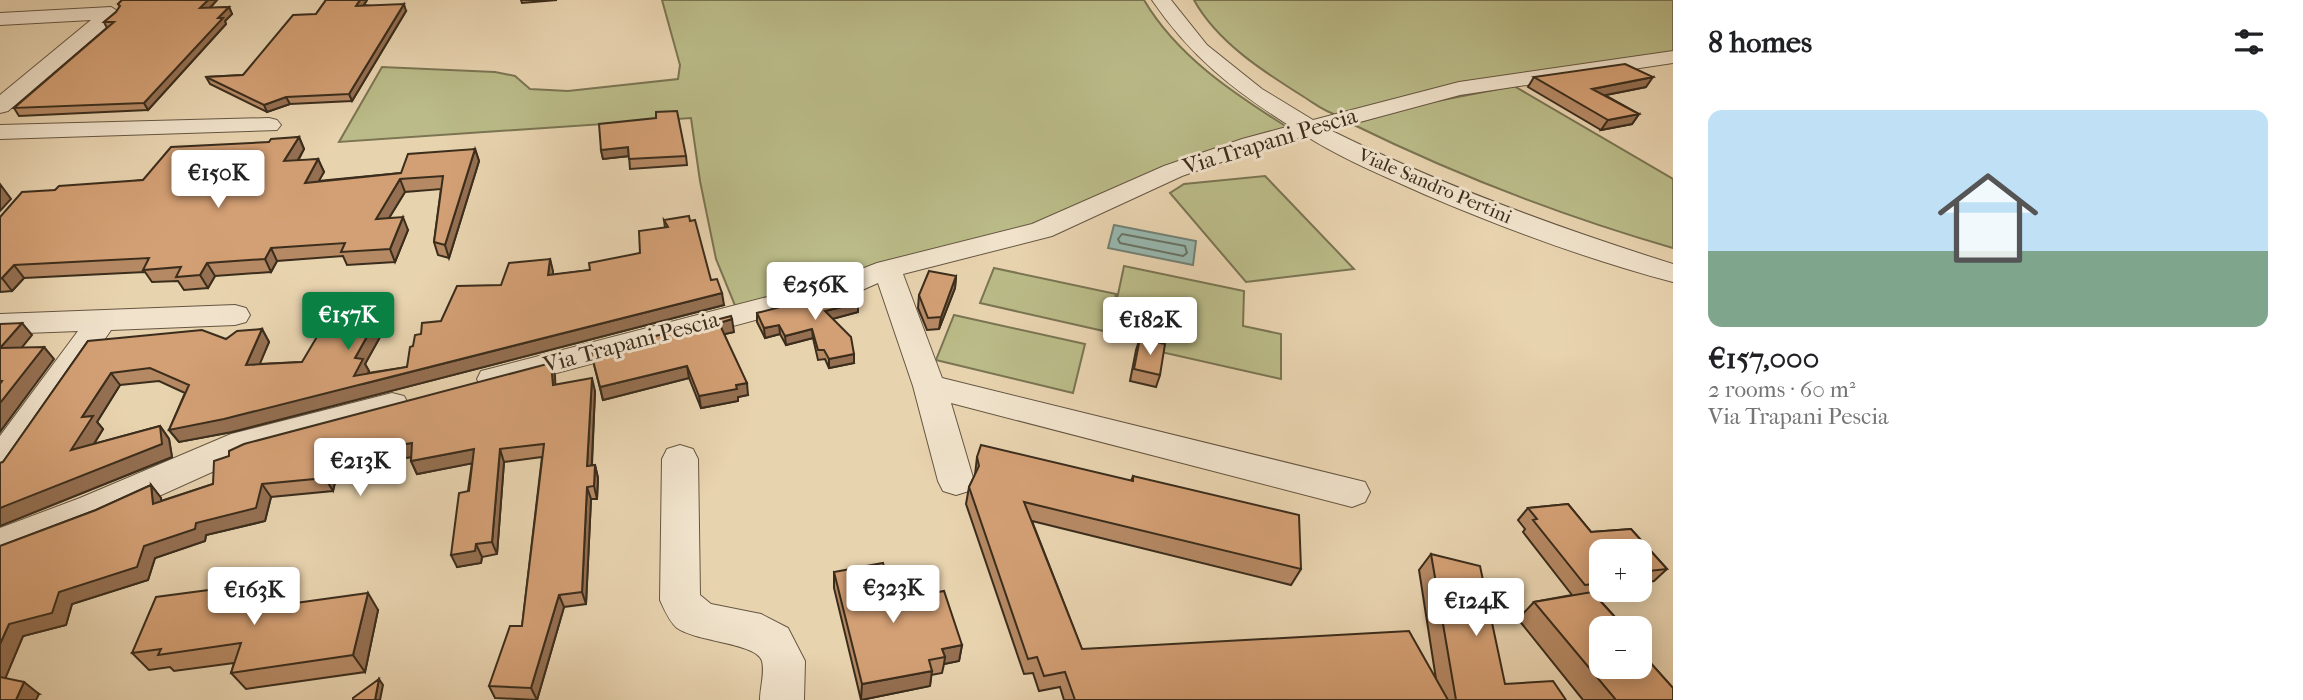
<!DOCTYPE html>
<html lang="en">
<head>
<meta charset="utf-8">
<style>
  body { margin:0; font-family:"IM FELL French Canon",serif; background:#f2f2f2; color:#202124; height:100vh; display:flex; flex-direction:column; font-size:26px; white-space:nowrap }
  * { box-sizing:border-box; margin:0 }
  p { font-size:23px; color:#757577 }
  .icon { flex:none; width:38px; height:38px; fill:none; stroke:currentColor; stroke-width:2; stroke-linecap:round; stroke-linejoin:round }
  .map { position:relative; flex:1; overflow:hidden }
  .drawer { display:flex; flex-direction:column; background:#fff; width:630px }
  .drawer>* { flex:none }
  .tools { position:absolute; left:1589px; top:539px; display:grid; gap:14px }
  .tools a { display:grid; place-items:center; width:63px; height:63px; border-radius:14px; background:#fff; box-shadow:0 4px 18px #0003; font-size:35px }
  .price { position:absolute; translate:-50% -60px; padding:0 16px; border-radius:7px; background:#fff; color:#222; font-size:23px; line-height:46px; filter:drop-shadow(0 2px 4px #0008) }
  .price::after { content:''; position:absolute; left:50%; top:42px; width:21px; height:16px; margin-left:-10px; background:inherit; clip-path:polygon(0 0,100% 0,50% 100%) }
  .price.on { background:#0b8043; color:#fff }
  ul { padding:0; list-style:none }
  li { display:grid; align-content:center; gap:14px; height:371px; padding:0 35px }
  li+li { border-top:2px solid #e0e0e0 }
  li span { display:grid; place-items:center; height:217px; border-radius:14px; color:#555 }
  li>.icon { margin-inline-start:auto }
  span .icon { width:126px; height:126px; fill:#fffc; stroke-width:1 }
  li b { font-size:30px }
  h2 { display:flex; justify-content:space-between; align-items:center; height:84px; padding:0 35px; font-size:30px }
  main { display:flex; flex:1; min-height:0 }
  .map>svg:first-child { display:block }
</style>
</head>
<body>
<main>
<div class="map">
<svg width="1673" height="700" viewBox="0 0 1673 700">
  <rect width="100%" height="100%" fill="#e8d3af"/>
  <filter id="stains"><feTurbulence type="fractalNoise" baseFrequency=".00286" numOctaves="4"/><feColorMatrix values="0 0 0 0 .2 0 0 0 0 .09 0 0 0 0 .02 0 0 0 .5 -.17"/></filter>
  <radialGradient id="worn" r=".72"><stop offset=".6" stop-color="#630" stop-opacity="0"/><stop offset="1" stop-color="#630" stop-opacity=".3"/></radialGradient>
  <path fill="#babb88" stroke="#7a7452" stroke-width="2" d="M 662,0 L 1144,0 C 1177,56 1233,93 1287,127 L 1193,156 L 1031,227 L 736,308 L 716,259 L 700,181 L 691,118 L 339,142 L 382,67 L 495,72 L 515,76 L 530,89 L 568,91 L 678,79 L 680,65 Z
    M 1194,0 L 1673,0 L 1673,53 L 1338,115 C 1326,113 1314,103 1304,97 C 1264,72 1217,42 1194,0 Z
    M 1514,86 L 1673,179 L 1673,248 C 1562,216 1456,175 1352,124 L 1422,104 Z
    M 1265,176 L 1354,269 L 1246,282 L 1170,193 L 1184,184 Z
    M 1124,266 L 1244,291 L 1243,326 L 1281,334 L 1281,379 L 1139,347 L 1147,306 L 1117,299 Z
    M 994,268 L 1116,294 L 1108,332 L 980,303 Z
    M 954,315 L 1085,344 L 1073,393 L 936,360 Z"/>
  <path fill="#97b7ae" stroke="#728074" stroke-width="2" d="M 1114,225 L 1196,241 L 1193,265 L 1108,248 Z"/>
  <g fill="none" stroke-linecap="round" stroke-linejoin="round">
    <path stroke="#697265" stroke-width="2" d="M 1122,234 L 1185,246 L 1187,253 L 1183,256 L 1120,243 L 1118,239 Z"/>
    <defs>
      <path id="minor" d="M 1152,0 L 1171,0 L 1207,45 L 1262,89 L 1313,120 L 1459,82 L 1673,51 L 1673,63 L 1460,95 L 1330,130 C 1441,185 1555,227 1673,264 L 1673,282 C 1589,260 1506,229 1426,195 C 1386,177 1344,160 1306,136 L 1258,149 L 1182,176 L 1052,236 L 903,274 L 942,378 L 1365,482 L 1370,492 L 1365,502 L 1352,507 L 951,403 L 974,481 L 969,491 L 956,495 L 943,491 L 938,481 L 913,386 L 878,283 L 853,294 L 493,390 L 481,387 L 477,379 L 481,371 L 493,368 L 833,280 L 877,263 L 1032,224 L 1164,166 L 1242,139 L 1290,126 C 1233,90 1191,57 1152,0 Z
        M 111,7 L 121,13 L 118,17 L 8,111 L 0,113 L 0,95 L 91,20 L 0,25 L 0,13 Z
        M 269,118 L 277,120 L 281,125 L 277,130 L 0,139 L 0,125 Z
        M 235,305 L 246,308 L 250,315 L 246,322 L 235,325 L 111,330 L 13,473 L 0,477 L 0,436 L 78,331 L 0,334 L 0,314 Z
        M 392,393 L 404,396 L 409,405 L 404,414 L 252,454 L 106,520 L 0,561 L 0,528 L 80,498 L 231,434 Z
        M 680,445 L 693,449 L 698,459 L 700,595 L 711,604 L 761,614 L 788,628 L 805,661 L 804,700 L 760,700 C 760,688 765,673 762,661 C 757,643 697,642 677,628 C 669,621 664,609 660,600 L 662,459 L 667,449 Z"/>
    </defs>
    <use href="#minor" stroke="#665641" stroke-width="2"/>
    <use href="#minor" fill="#f0e2cb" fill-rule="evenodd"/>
  </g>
  <path fill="#b58964" stroke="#3b2d1c" stroke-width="2" d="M 122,0 L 217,0 L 210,8 L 229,7 L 232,14 L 225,21 L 226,24 L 148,110 L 19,116 L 14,108 L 107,28 L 104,22 L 116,12 L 120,6 L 118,4 Z
    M 326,0 L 367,0 L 364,5 L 406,11 L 352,101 L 290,104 L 267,112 L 210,84 L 206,77 L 243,75 L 316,14 Z
    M 521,0 L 557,0 L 522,3 Z
    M 1534,77 L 1646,87 L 1605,95 L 1639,114 L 1632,124 L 1601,130 L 1528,87 Z
    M 299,137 L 304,149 L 298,161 L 318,159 L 324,172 L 318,181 L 401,173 L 475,149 L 479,161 L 449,258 L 438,255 L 434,242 L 441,189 L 405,192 L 389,218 L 408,230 L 395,262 L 347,265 L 343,256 L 277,261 L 271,272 L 215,276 L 208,288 L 184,290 L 178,281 L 152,282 L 145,272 L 24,278 L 12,291 L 0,292 L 0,217 L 55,190 L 143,180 L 269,142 Z
    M 601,150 L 686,156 L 687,165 L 630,169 L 629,156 L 603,159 Z
    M 664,220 L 711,280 L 724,305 L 232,432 L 179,442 L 169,430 L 185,393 L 159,381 L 120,385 L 97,422 L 103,429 L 94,444 L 160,426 L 169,439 L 172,457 L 0,526 L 0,463 L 3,462 L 88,341 L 226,339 L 262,329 L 269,342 L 259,364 L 302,362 L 374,324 L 380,337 L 365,364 L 369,371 L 368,373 L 407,367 L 413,346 L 421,334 L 501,285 L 550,259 L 553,275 L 590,270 L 640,253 L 665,228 Z
    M 956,276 L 955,288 L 939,329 L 927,330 L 918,308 L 919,295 Z
    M 858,303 L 858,312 L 832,319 L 854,363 L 829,368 L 825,359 L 818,360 L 813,338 L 786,345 L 780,334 L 765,338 L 757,322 L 757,313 Z
    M 734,332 L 724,334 L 748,395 L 738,397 L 738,401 L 701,408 L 689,378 L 603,400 L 591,353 Z
    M 1140,338 L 1160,375 L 1156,387 L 1130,381 L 1136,350 Z
    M 551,363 L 555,376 L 555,385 L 595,391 L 592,465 L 595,465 L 598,478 L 597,499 L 591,499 L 586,604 L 564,607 L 537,700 L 495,698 L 489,686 L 522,626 L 542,457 L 504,462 L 497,554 L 482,557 L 481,563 L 457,567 L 472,463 L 417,474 L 411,461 L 411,457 L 374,463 L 374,465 L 338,470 L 333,491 L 271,497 L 265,521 L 206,535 L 205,541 L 155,558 L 148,580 L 72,604 L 66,625 L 23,636 L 5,678 L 39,694 L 0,700 L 0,546 L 96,510 L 151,485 L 161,498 L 161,501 L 213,484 Z
    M 977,457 L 1131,481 L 1133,476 L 1301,569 L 1291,585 L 1032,521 L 1082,649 L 1436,679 L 1419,570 L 1431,554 L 1505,684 L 1566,700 L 1064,700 L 1060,687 L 1039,691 L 1033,673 L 1024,674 L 966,504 L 969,487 L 975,475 Z
    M 1568,504 L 1591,532 L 1631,529 L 1667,569 L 1654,581 L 1640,583 L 1640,551 L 1601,551 L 1601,590 L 1624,590 L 1621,592 L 1595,595 L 1625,628 L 1601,628 L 1601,667 L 1640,667 L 1640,651 L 1673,688 L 1673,700 L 1583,700 L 1518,619 L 1534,602 L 1572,595 L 1523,532 L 1525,529 L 1518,520 L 1528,508 Z
    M 834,572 L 890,588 L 901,599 L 962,645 L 959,661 L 944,664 L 942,673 L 931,675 L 930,686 L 861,700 L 834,588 Z
    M 275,600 L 273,607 L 378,610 L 365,672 L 246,689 L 231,673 L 234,663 L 174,671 L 170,667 L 149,670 L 132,653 Z"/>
  <path fill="#946f51" stroke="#3b2d1c" stroke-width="2" d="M 208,0 L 217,0 L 203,15 L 200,8 Z
    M 360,0 L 367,0 L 359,12 L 356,6 Z
    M 404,4 L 406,11 L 352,101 L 349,94 Z
    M 229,7 L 232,14 L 225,21 L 226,24 L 148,110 L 144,103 L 218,18 Z
    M 1653,77 L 1646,87 L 1586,99 L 1592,89 Z
    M 286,97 L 290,104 L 267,112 L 264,105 Z
    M 1639,114 L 1632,124 L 1601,130 L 1608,120 Z
    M 299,137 L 304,149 L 290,174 L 284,161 Z
    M 628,147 L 629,156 L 603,159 L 601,150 Z
    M 475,149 L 479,161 L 449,258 L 445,245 Z
    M 318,159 L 324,172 L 311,195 L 305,183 Z
    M 400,179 L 405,192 L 381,231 L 376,219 Z
    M 0,184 L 11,199 L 0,211 Z
    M 403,217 L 408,230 L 395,262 L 390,249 Z
    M 271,248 L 277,261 L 271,272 L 265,259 Z
    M 550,259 L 553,271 L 552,288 L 548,275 Z
    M 207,263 L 215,276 L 208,288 L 200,275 Z
    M 14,265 L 24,278 L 12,291 L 2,278 Z
    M 956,276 L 955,288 L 939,329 L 941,317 Z
    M 722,293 L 724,305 L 232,432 L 179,442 L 169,430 L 354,376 L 355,358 L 374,324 L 380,337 L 365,364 L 369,371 L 363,384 Z
    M 858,303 L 858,312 L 825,321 L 825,311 Z
    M 732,319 L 734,332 L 721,335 L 719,323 Z
    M 22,323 L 32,335 L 11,361 L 0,348 Z
    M 779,325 L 780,334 L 765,338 L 764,328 Z
    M 262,329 L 269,342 L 254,378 L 246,365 Z
    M 812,329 L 813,338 L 786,345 L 785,336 Z
    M 44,347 L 54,359 L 0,432 L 0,403 Z
    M 854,354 L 854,363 L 829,368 L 829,359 Z
    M 551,363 L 555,376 L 556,398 L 553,385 Z
    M 687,366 L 689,378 L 603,400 L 600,387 Z
    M 111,373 L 120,385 L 97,422 L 103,429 L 82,463 L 71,450 L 82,417 Z
    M 592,378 L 595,391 L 591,479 L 587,466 Z
    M 747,383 L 748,395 L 738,397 L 738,401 L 701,408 L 699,396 L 736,385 Z
    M 160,426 L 169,439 L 172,457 L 0,526 L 0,508 Z
    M 412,443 L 418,456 L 374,463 L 374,465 L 367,453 L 367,450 Z
    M 474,449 L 479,462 L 417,474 L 411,461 Z
    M 500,449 L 504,462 L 497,554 L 492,542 Z
    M 330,457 L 338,470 L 333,491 L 325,478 Z
    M 595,465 L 598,478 L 597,499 L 594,486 Z
    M 262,484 L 271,497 L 265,521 L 206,535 L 205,541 L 155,558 L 148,580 L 72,604 L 66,625 L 23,636 L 0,691 L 0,644 L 9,624 L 59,592 L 144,546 L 196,523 Z
    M 151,485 L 161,498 L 163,517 L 153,504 Z
    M 587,487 L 591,499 L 586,604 L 582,592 Z
    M 476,544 L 482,557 L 481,563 L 457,567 L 451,555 Z
    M 262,583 L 275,600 L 267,626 L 253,609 Z
    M 368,593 L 378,610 L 365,672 L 353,655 Z
    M 559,595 L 564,607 L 537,700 L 531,688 Z
    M 962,645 L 959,661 L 944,664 L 945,657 L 942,649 Z
    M 932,671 L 930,686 L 861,700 L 862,684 Z
    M 379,679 L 383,685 L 380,700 L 375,700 Z
    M 24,682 L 39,694 L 36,700 L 16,700 Z"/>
  <path fill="#d39f74" stroke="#3b2d1c" stroke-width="2" d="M 122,0 L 208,0 L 200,8 L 229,7 L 218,18 L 223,18 L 144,103 L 14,108 L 114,22 L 104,22 L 116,12 L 120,6 L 118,4 Z
    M 326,0 L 360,0 L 356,6 L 404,4 L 349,94 L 286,97 L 264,105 L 206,77 L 243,75 L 293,15 L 316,14 Z
    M 1625,64 L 1653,77 L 1592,89 L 1639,114 L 1608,120 L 1534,77 Z
    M 677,111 L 686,156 L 629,159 L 628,147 L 601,150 L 599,124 L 656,118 L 656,112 Z
    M 299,137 L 284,161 L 318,159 L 305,183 L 401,173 L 408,154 L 475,149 L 445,245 L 434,242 L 443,176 L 400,179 L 376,219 L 403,217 L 390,249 L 341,252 L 345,243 L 271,248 L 265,259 L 207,263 L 200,275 L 176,277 L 181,267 L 143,270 L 149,258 L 14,265 L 2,278 L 0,279 L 0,217 L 22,192 L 55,190 L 59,186 L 143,180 L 171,147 L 269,142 L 271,139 Z
    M 689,216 L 690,221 L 695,220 L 711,280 L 717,279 L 722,293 L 224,419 L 169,430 L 189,385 L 150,368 L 111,373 L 82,417 L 93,416 L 71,450 L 160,426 L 162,444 L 0,508 L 0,463 L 3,462 L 88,341 L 202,330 L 226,339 L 237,331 L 262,329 L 246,365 L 302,362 L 324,325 L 374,324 L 355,358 L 363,359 L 354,376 L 407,367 L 410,347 L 413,346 L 415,335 L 421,334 L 422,323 L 441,321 L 457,286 L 501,285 L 509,263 L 550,259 L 548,275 L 590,270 L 589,263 L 640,253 L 639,231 L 668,227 L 664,220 Z
    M 929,271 L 956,276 L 941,317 L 928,318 L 919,295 Z
    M 849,289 L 858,303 L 825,311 L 851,337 L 854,354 L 829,359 L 824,350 L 818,350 L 812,329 L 785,336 L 779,325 L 764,328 L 757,313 Z
    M 731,316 L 732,319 L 719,323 L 747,383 L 736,385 L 737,389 L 699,396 L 687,366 L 600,387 L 591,353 Z
    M 22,323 L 0,348 L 44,347 L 0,403 L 0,384 L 2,381 L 0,381 L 0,324 Z
    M 1140,338 L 1165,344 L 1160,375 L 1134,369 Z
    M 551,363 L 553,385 L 592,378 L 587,466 L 595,465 L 594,486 L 587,487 L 582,592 L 559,595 L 531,688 L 489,686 L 510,626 L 522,626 L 544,444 L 500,449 L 492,542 L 476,544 L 475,551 L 451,555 L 459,493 L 469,491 L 474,449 L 411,461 L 412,443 L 367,450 L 367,453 L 330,457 L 325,478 L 262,484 L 256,508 L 196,523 L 195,529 L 144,546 L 137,567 L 59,592 L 52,613 L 9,624 L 0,644 L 0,546 L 96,510 L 151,485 L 153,504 L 213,484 L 214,461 L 229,456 L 229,451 L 244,444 Z
    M 981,445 L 1133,481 L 1133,476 L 1299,515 L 1301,569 L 1024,502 L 1082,649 L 1409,631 L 1448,700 L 1075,700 L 1065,672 L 1044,676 L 1037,657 L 1028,659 L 969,487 L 979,466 L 977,457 Z
    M 1568,504 L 1591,532 L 1631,529 L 1667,569 L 1640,572 L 1640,551 L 1601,551 L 1601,583 L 1585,585 L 1533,520 L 1537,519 L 1528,508 Z
    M 1431,554 L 1480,566 L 1505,684 L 1553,681 L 1566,700 L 1456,700 Z
    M 883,563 L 890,588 L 898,587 L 901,599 L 944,591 L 962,645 L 942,649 L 945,657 L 929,660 L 932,671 L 862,684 L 834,572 Z
    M 262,583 L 253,609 L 368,593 L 353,655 L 231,673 L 241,643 L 158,655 L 161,649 L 132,653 L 156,597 Z
    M 1592,592 L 1625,628 L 1601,628 L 1601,667 L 1640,667 L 1640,651 L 1673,688 L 1673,700 L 1616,700 L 1534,602 Z
    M 0,677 L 24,682 L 16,700 L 0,700 Z
    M 379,679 L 375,700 L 353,700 L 353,698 Z"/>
  <g text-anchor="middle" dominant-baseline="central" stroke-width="6" stroke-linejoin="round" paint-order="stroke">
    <g font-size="19" fill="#3b2d1c" stroke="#f0e2cb">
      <text transform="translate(1435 186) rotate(23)">Viale Sandro Pertini</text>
    </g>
    <g font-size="23" fill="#3b2d1c" stroke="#f0e2cb">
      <text transform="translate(1270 141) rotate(-17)">Via Trapani Pescia</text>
      <text transform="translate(631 342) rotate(-15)">Via Trapani Pescia</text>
    </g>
  </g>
  <rect width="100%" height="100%" filter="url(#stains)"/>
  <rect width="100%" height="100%" fill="url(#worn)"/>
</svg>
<div class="tools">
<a>+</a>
<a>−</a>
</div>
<b class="price" style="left:218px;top:210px">€150K</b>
<b class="price" style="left:815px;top:322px">€256K</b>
<b class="price on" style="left:348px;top:352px">€157K</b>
<b class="price" style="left:1150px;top:357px">€182K</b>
<b class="price" style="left:360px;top:498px">€213K</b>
<b class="price" style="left:893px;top:625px">€323K</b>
<b class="price" style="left:254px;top:627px">€163K</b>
<b class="price" style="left:1476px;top:638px">€124K</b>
</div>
<section class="drawer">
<h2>8 homes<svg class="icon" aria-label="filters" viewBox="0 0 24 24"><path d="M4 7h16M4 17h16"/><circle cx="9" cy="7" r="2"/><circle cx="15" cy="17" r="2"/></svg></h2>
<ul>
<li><span style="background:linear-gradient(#bfe0f5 65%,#7fa58c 0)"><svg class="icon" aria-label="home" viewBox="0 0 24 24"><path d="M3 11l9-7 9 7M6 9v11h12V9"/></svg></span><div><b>€157,000</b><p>2 rooms · 60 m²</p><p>Via Trapani Pescia</p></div></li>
</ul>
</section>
</main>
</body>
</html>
